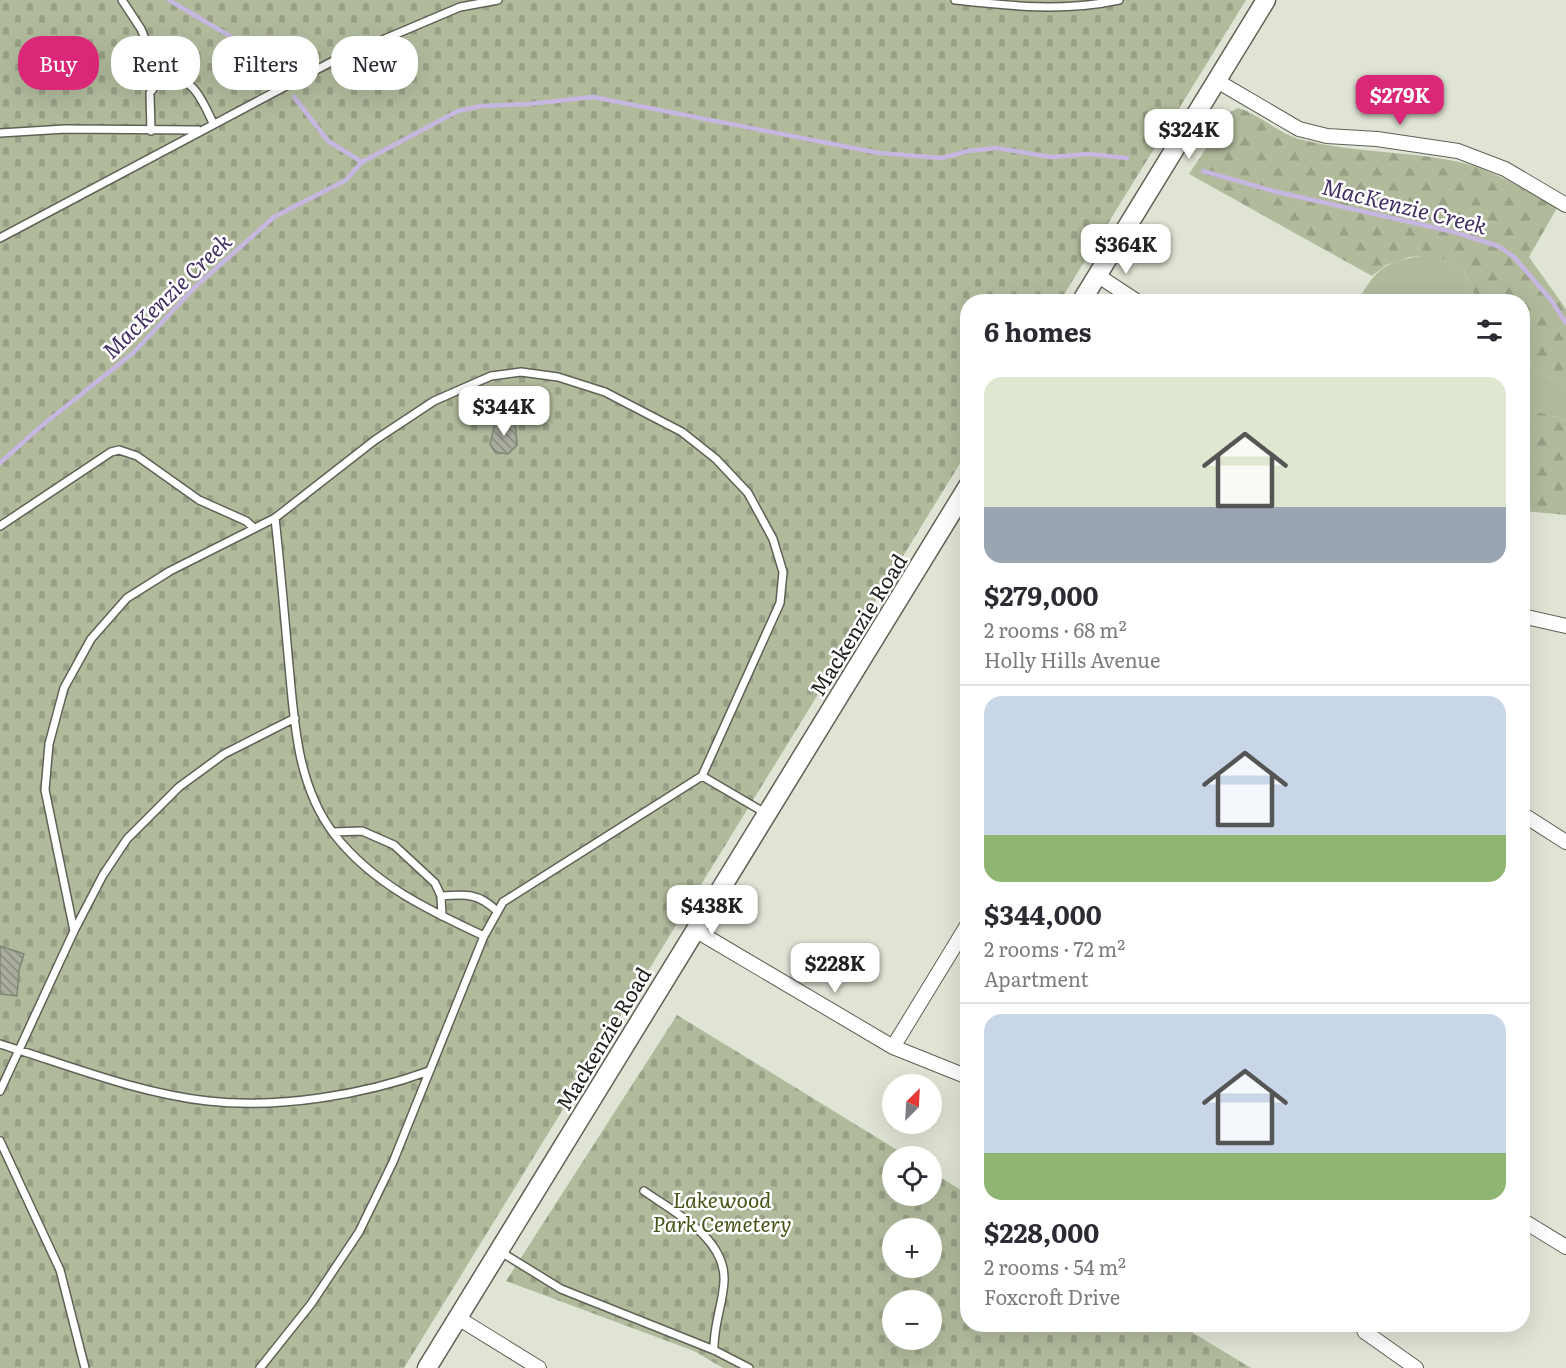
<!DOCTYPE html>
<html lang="en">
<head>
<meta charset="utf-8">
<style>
  body { margin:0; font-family:Literata,serif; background:#f7f7f7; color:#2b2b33; height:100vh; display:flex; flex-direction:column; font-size:22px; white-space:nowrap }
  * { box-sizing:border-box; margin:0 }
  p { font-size:20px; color:#7c7c81 }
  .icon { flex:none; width:33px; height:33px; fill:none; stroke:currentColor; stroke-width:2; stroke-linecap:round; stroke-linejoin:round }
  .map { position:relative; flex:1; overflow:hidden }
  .details { position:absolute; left:960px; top:294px; width:570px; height:1038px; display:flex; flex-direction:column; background:#fff; border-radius:24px; box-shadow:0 6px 24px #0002 }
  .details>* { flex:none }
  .banner { position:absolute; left:18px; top:36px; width:570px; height:54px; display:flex; gap:12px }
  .needle { width:39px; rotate:24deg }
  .tools { position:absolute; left:882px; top:1074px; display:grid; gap:12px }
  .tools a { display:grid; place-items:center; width:60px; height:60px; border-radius:50%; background:#fff; box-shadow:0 6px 24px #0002; font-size:30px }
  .price { position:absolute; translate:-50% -51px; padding:0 14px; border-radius:12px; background:#fff; color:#222; font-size:20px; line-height:39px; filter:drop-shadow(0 2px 3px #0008) }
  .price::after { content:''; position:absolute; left:50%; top:36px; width:18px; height:14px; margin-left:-9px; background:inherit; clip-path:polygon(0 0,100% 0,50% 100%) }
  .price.on { background:#db2777; color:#fff }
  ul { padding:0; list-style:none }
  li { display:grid; align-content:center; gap:12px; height:318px; padding:0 24px }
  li+li { border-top:2px solid #e1e1e2 }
  li span { display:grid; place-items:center; height:186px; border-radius:18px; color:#555 }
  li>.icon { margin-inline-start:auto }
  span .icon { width:108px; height:108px; fill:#fffc; stroke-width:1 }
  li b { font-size:26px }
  h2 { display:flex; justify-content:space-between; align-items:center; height:72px; padding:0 24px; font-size:26px }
  .tag { padding:0 21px; border-radius:24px; background:#fff; box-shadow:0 6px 24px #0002; font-size:21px; line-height:54px }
  .tag.on { background:#db2777; color:#fff }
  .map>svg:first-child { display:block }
</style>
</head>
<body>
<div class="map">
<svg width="1566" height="1368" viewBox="0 0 1566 1368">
  <defs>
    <pattern id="forest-firs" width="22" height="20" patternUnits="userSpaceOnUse" patternTransform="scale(1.5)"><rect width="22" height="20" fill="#b1bb9c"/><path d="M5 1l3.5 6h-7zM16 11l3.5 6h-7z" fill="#98a086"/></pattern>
    <pattern id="cemetery-stones" width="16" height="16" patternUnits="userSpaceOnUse" patternTransform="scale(1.5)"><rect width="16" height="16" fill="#b1bb9c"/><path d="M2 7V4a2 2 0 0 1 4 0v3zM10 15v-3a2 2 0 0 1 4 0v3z" fill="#98a086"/></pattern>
    <pattern id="building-back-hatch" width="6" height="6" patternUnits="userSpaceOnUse" patternTransform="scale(1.5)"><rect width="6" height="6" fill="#a8ad9e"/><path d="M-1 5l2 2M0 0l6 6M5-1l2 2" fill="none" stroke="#888c80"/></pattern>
  </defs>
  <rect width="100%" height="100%" fill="#dfe4d5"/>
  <path fill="#b1bb9c" d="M 1435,254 L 1463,269 L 1477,301 L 1357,302 C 1380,262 1390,260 1435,254 Z
    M 1523,357 L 1535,371 L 1566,385 L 1566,420 L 1525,409 L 1523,404 Z"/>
  <path fill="url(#forest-firs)" d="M 1238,108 C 1261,115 1280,135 1303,140 C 1351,152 1401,151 1449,160 C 1488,166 1523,189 1557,208 L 1529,257 L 1566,309 L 1566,385 L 1535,371 L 1523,357 L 1522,302 L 1477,301 L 1463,269 L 1435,255 L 1409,257 L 1386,265 L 1372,276 L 1189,174 L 1230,112 Z
    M 1523,404 L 1526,409 L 1566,420 L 1566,515 L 1523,511 Z"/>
  <path fill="url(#cemetery-stones)" fill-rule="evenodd" d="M 0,0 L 1246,0 L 1060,301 L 968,302 L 967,452 L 404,1368 L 0,1368 Z
    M 677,1015 L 907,1156 L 892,1156 L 892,1196 L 932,1196 L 932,1172 L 967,1194 L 968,1324 L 1180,1325 L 1251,1368 L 723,1368 L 694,1351 L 506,1281 ZM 892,1228 L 932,1228 L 932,1268 L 892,1268 ZM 892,1300 L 932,1300 L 932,1340 L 892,1340 Z"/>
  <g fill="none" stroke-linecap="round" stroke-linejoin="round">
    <path stroke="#c5b7df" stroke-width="4.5" d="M 169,0 L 287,70
      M 294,97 L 328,141 L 362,162
      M 1203,171 L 1273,191 L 1454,232 L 1498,246 L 1513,256 L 1551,300 L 1566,323
      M 0,463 L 40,427 L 133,353 L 195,287 L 274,217 L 346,180 L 362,162 L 458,111 L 482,106 L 529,104 L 593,97 L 879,153 L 942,158 L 968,151 L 996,148 L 1052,157 L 1088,154 L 1127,158"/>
  </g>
  <path fill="url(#building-back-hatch)" stroke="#7f8475" stroke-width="1.5" d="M 496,419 L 515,421 L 517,445 L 508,454 L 495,452 L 490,444 Z
    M 0,946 L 24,954 L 19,970 L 17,996 L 0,994 Z"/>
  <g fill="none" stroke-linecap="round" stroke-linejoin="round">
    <defs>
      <path id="lane" d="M 122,0 L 141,29 L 161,78 L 150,93 L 151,131
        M 955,0 C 1010,6 1064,12 1119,0
        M 161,78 C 193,74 201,98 213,123
        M 0,133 L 65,129 L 198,130
        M 0,238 L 335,60 L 460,7 L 498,0
        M 275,518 C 280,563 284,609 288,655 C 294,715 295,783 334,834 C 373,884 428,910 484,936
        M 0,526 L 111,452 L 119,450 L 137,456 L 199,500 L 246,521 L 254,528
        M 702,776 L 767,814
        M 333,832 L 362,831 L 394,845 L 435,883 L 441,896 L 442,916
        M 441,896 C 466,894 478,893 497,911
        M 74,931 L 45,790 L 49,744 L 64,688 L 91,639 L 127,598 L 170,571 L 275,518 L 375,440 L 434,401 L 491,376 L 521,372 L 558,377 L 605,392 L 682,432 L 716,459 L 748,493 L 773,539 L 783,572 L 780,603 L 702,776 L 503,902 L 484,936 L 393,1162 L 359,1232 L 311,1304 L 260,1368
        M 0,1044 C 68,1065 137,1093 208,1101 C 277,1109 364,1095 429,1071
        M 0,1091 L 74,931 L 103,875 L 127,839 L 179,787 L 224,754 L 295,718
        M 0,1141 L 60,1270 L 85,1368
        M 644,1191 C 674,1212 726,1238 724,1281 C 723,1304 713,1326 714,1350
        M 501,1252 L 561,1289 L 714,1350 L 749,1368"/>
      <path id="street" d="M 1217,81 L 1299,129 L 1327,136 L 1377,139 L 1458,151 L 1505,169 L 1566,205
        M 1097,275 L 1138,302
        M 1522,616 L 1566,626
        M 1522,814 L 1566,842
        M 695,930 L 893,1047 L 968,1077
        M 893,1047 L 968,924
        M 1522,1220 L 1566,1247
        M 458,1318 L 539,1368
        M 1361,1324 L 1365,1332 L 1416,1368"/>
      <path id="secondary" d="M 1081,302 L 1266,0
        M 427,1368 L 968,486"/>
    </defs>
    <use href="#lane" stroke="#5e6255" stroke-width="10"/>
    <use href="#street" stroke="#5e6255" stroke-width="16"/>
    <use href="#secondary" stroke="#5e6255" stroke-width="21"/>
    <use href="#lane" stroke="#fff" stroke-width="7"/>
    <use href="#street" stroke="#fff" stroke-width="14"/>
    <use href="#secondary" stroke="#fff" stroke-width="18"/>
  </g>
  <g text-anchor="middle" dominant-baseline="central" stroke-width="5" stroke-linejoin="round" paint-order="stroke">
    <g font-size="21" fill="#21231e" stroke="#fff">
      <text transform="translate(857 624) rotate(-58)">Mackenzie Road</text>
      <text transform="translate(602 1038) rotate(-59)">Mackenzie Road</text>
    </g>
    <g font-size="21" font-style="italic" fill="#455417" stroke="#fff">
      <text x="722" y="1198">Lakewood<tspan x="722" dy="24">Park Cemetery</tspan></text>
    </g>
    <g font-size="22" font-style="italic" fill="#432f61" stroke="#fff">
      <text transform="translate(1405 205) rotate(14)">MacKenzie Creek</text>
      <text transform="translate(166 295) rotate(-44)">MacKenzie Creek</text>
    </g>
  </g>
</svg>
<div class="tools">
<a><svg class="needle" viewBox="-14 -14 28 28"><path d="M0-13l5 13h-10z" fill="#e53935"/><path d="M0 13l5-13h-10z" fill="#7c7c81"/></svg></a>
<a><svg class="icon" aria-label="locate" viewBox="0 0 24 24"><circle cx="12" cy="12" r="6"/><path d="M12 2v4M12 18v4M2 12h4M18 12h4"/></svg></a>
<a>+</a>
<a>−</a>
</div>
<b class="price on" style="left:1400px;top:126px">$279K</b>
<b class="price" style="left:1189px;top:160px">$324K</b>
<b class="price" style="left:1126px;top:275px">$364K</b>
<b class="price" style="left:504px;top:437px">$344K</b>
<b class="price" style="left:712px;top:936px">$438K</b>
<b class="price" style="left:835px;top:994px">$228K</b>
<div class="banner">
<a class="tag on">Buy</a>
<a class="tag">Rent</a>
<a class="tag">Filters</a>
<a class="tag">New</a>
</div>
<section class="details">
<h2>6 homes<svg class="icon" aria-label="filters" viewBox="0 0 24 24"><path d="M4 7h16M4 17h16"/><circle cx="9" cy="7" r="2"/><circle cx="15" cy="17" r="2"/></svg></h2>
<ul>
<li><span style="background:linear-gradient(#dfe7d0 70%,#9aa5b1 0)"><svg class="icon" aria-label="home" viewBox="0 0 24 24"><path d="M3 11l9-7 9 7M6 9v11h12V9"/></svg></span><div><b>$279,000</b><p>2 rooms · 68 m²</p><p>Holly Hills Avenue</p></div></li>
<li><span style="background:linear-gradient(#c9d6e8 75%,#8fb573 0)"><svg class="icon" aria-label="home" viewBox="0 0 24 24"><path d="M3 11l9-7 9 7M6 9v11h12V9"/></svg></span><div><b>$344,000</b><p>2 rooms · 72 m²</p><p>Apartment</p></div></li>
<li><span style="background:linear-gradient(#c9d6e8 75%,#8fb573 0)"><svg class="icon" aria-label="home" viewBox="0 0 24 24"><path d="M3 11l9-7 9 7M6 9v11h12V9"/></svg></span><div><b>$228,000</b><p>2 rooms · 54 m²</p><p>Foxcroft Drive</p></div></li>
</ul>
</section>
</div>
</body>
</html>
